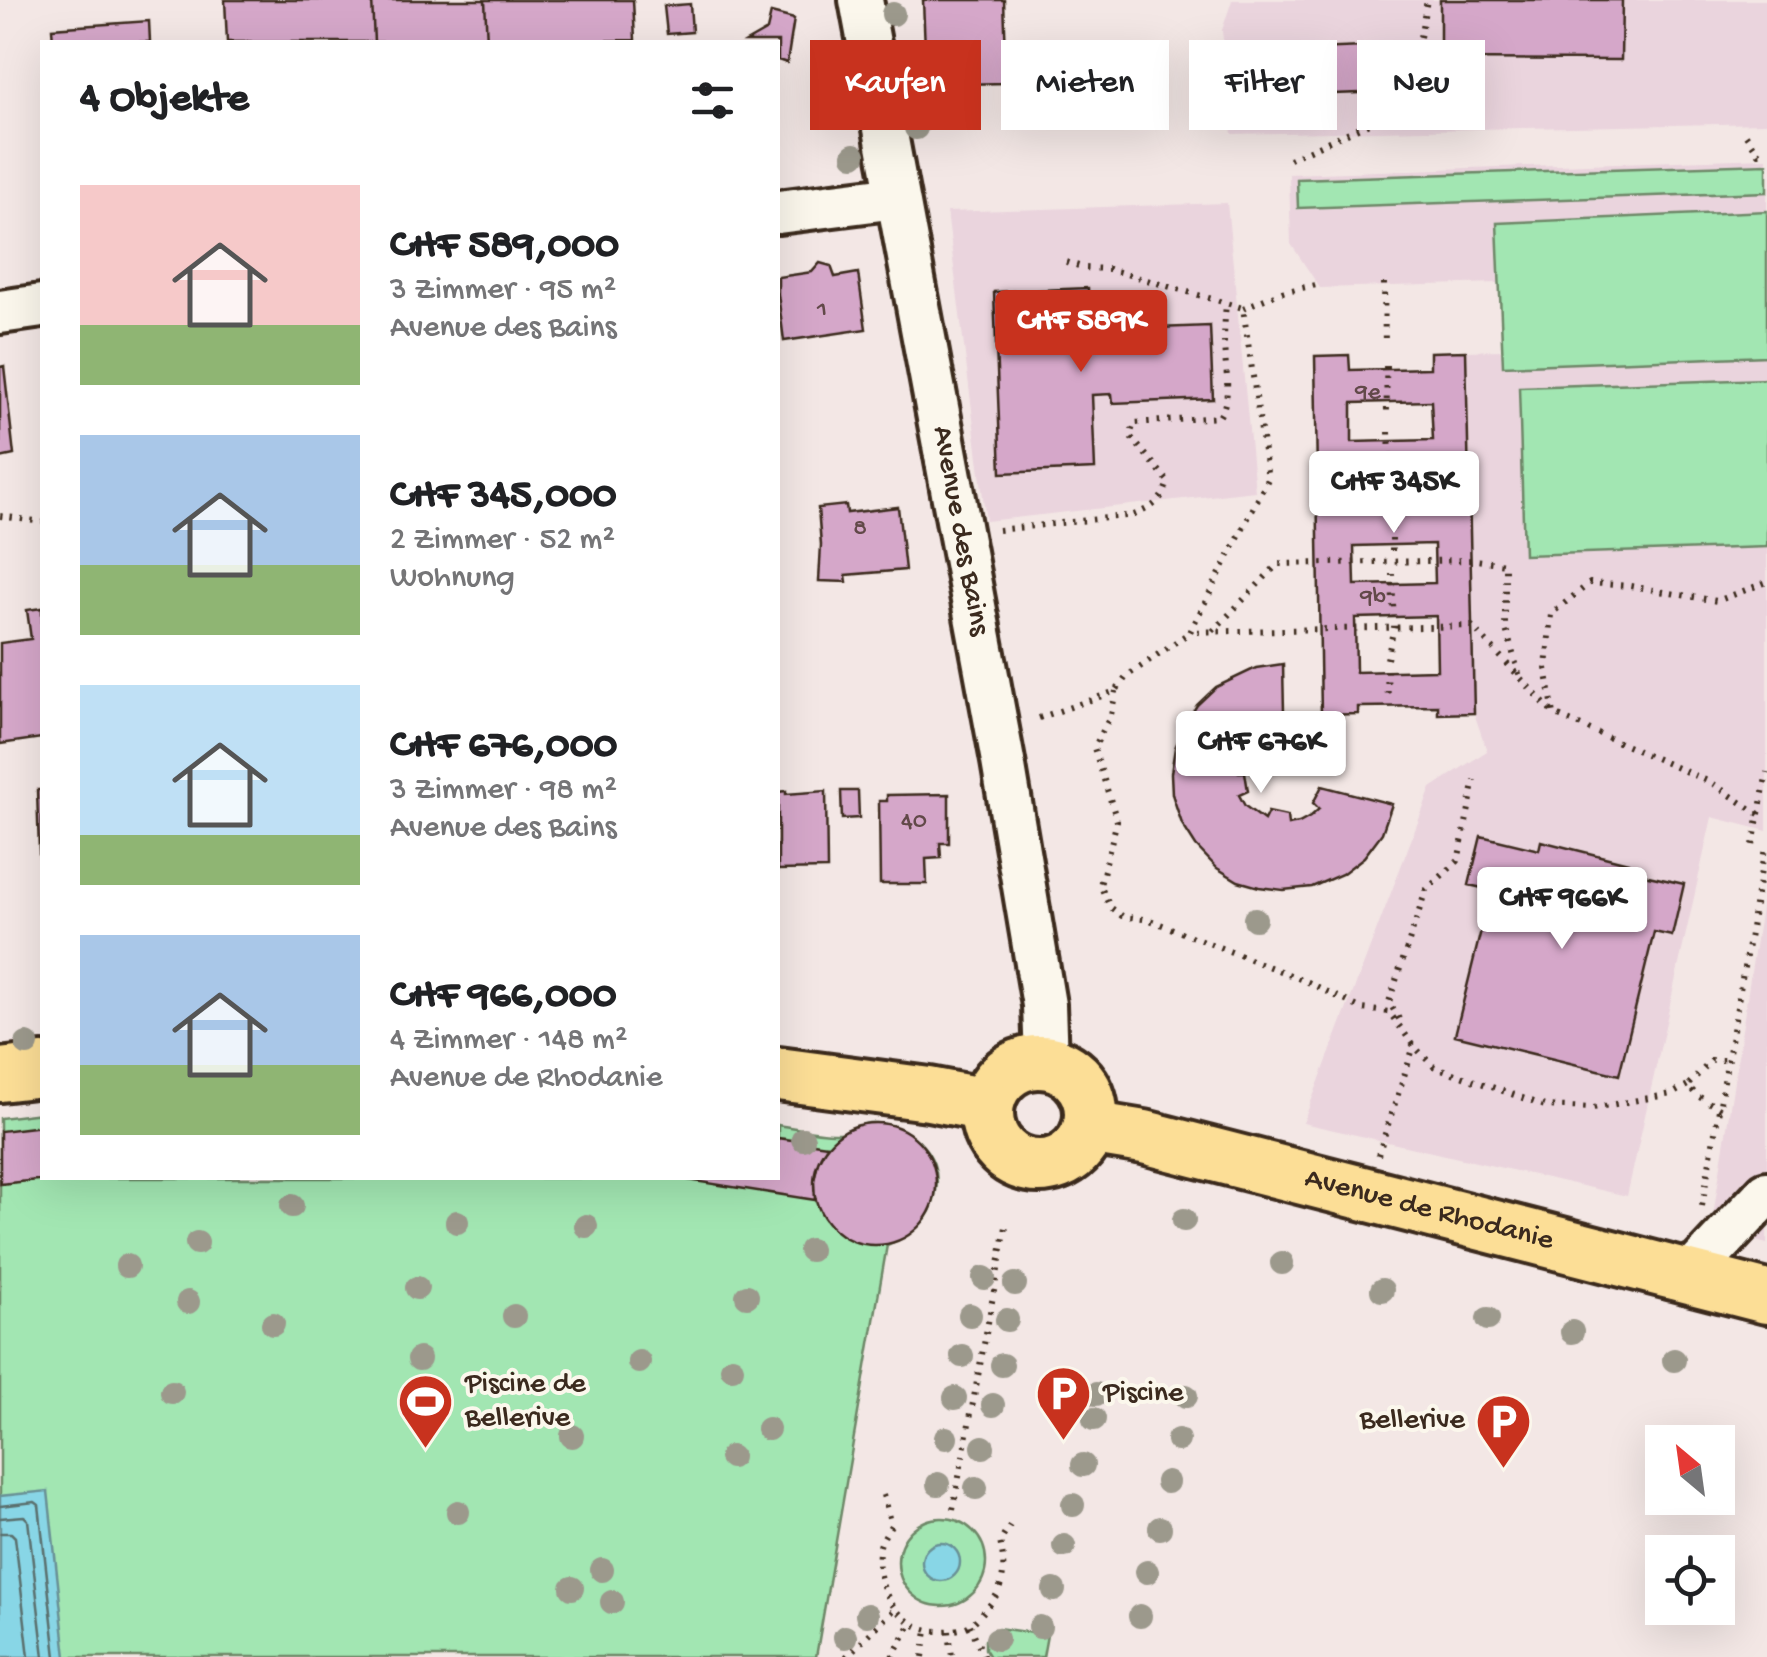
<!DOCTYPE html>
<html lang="de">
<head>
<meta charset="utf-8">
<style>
  body { margin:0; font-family:"Gochi Hand",sans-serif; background:#f6f6f6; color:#202124; height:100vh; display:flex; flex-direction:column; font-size:38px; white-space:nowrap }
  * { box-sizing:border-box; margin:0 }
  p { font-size:32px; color:#757577 }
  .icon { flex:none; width:55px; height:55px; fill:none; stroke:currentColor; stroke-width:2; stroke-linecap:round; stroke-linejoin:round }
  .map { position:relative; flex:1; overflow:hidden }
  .side { position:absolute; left:40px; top:40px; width:740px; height:1140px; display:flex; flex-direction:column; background:#fff; border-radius:0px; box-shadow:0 10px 40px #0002 }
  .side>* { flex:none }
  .banner { position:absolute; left:810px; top:40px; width:805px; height:90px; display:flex; gap:20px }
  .needle { width:65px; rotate:331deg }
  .buttons { position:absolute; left:1645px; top:1425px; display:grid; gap:20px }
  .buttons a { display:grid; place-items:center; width:90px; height:90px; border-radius:0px; background:#fff; box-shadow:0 10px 40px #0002; font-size:50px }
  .price { position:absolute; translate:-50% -85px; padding:0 22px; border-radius:10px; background:#fff; color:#222; font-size:32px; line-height:65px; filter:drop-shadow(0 2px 5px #0008) }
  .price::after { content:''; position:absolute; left:50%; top:60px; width:30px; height:22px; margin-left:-15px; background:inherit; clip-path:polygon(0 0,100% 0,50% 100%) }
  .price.selected { background:#c8321e; color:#fff }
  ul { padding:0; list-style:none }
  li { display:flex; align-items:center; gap:30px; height:250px; padding:0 40px }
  li span { display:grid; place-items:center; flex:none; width:280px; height:200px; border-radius:0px; color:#555 }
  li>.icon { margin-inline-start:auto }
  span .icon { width:120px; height:120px; fill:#fffc; stroke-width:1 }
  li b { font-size:42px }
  h2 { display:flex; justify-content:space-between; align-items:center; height:120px; padding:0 40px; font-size:42px }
  .tag { padding:0 35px; border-radius:0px; background:#fff; box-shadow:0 10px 40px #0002; font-size:35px; line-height:90px }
  .tag.selected { background:#c8321e; color:#fff }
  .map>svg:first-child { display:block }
</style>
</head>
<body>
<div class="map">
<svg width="1767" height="1657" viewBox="0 0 1767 1657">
  <rect width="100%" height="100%" fill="#f3e7e5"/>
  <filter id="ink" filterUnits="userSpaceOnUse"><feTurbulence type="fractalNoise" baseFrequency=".01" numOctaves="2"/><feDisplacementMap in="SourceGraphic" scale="20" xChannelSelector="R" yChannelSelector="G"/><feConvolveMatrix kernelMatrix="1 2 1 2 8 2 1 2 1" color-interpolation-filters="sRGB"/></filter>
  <g filter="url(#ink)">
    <path fill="#ead4dd" d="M 1232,0 L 1767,0 L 1767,123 L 1232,134 L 1222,30 Z
      M 1767,158 L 1767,831 L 1712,817 L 1627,1196 L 1303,1123 L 1431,788 L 1487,751 L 1474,713 L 1466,351 L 1502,350 L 1499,283 L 1320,288 L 1291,244 L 1289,174 Z
      M 1227,203 L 1255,491 L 986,521 L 947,212 Z
      M 1763,895 L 1767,896 L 1767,1244 L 1711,1229 Z"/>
    <path fill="#a2e6b2" stroke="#6e8868" stroke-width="2.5" d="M 1767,164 L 1767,192 L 1298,208 L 1297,179 Z
      M 1767,211 L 1767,356 L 1503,366 L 1497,223 Z
      M 1767,379 L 1767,547 L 1524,555 L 1519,387 Z
      M 42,1113 L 42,1178 L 778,1178 L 778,1125 C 796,1128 822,1134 840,1133 C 850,1132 859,1124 869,1123 C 906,1121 943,1152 936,1191 C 932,1221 913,1234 887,1245 L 816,1657 L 0,1657 L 0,1118 Z
      M898 1562a44 44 0 1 1 88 0a44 44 0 1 1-88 0Z
      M 998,1628 L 1047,1635 L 1043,1657 L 990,1657 L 985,1649 L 985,1640 Z"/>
    <path fill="#88d6e6" stroke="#699196" stroke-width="2.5" d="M 48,1491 L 66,1657 L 0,1657 L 0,1496 Z
      M922 1562a19 19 0 1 1 38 0a19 19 0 1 1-38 0Z"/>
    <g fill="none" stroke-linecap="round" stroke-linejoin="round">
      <path stroke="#5a6f6e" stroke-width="2.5" d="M 0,1506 L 35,1502 L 39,1505 L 56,1657
        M 0,1518 L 24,1516 L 28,1520 L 44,1657
        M 0,1533 L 11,1533 L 15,1537 L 29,1657"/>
    </g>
    <path fill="#d5a7c9" stroke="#3b2a1e" stroke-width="2.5" fill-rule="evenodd" d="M 225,0 L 372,0 L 374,42 L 227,42 Z
      M 372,0 L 485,0 L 487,42 L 374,42 Z
      M 485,0 L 633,0 L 635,40 L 487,42 Z
      M 923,0 L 1004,0 L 1007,83 L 958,84 L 957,73 L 926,74 Z
      M 1440,0 L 1622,0 L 1621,60 L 1440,59 Z
      M 690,4 L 692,32 L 667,34 L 664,6 Z
      M 771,13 L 794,19 L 787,63 L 778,60 L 778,42 L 746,42 L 767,30 Z
      M 149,21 L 150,42 L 53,42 L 52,28 Z
      M 1388,46 L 1390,92 L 1244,97 L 1242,52 Z
      M 1138,66 L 1139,105 L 1090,107 L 1089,68 Z
      M 820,263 L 831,266 L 835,277 L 858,273 L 866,329 L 784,341 L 778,294 L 778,277 L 812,272 Z
      M 1088,288 L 1090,341 L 1103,340 L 1103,330 L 1210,326 L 1213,399 L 1113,403 L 1112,394 L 1092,395 L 1095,469 L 1001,473 L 994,292 Z
      M 1466,351 L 1474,713 L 1438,714 L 1438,706 L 1358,707 L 1358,714 L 1321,715 L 1315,356 L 1349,355 L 1350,370 L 1430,368 L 1430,352 ZM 1431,401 L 1433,440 L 1352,442 L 1352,403 ZM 1432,471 L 1434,510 L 1353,512 L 1353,473 ZM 1434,544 L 1435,583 L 1355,585 L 1354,546 ZM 1436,616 L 1437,670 L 1356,672 L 1355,618 Z
      M 4,366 L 14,455 L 0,458 L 0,367 Z
      M 846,505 L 847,513 L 898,507 L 905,570 L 846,575 L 847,582 L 819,581 L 821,545 L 818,508 Z
      M 42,608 L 42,738 L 0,744 L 0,643 L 31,639 L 27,610 Z
      M 1283,664 L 1284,713 L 1273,715 L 1277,739 L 1260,747 L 1255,742 L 1246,750 L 1240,761 L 1239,772 L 1245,772 L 1248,791 L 1239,795 L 1245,806 L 1264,820 L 1268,812 L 1287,816 L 1288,825 L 1299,823 L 1310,817 L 1319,809 L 1313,803 L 1322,786 L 1392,804 L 1382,833 L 1364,857 L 1342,874 L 1312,887 L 1283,890 L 1259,887 L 1238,881 L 1217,868 L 1196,846 L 1182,824 L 1172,794 L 1171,773 L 1175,748 L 1185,724 L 1197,705 L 1216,687 L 1256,668 Z
      M 37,790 L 42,790 L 41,912 Z
      M 786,791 L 786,794 L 826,791 L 827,869 L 778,870 L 778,792 Z
      M 841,791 L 858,791 L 859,818 L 842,819 Z
      M 949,794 L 949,843 L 940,843 L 941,858 L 926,859 L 927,884 L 880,884 L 879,801 L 887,801 L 887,795 Z
      M 1481,836 L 1539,850 L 1541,841 L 1628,863 L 1626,871 L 1684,884 L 1672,936 L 1654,932 L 1619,1075 L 1455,1035 L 1491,890 L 1469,885 Z
      M814 1184a61 61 0 1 1 122 0a61 61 0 1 1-122 0Z
      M 42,1126 L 42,1178 L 56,1178 L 0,1184 L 0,1131 Z
      M 778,1138 L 827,1145 L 818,1162 L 814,1181 L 815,1200 L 676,1178 L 778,1178 Z"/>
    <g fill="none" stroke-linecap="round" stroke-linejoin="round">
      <defs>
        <g id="minor">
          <path id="s1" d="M 861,0 L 1003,761 L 1044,1005 L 1046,1062"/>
          <path d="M 778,212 L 897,197"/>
          <path d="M 0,312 L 42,306"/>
          <path d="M 1688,1277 L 1767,1193"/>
        </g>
        <g id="major">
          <circle cx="1039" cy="1114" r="52"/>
          <path d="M 778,1074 L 929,1094 L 987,1105"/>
          <path d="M 0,1075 L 42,1070"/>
          <path id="s2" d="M 1089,1128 L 1144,1137 L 1767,1297"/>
        </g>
      </defs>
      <use href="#minor" stroke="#3b2a1e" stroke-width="50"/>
      <use href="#major" stroke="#3b2a1e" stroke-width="60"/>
      <path stroke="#3b2a1e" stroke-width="6" stroke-dasharray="2.5 8" stroke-linecap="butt" d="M 1746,135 L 1759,153 L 1767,152
        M 1289,159 L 1407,106 L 1427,0
        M 1066,262 L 1085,268 L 1109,269 L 1243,308 L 1268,479 L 1190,632 L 1472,626 L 1554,714
        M 1384,283 L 1385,346
        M 1243,308 L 1282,292 L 1321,284
        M 1386,366 L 1387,412
        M 1389,432 L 1391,481
        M 0,516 L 42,522
        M 998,530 L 1134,515 C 1153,507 1163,501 1168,481 L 1130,436 L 1134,423 L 1219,417 C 1233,395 1225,369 1224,344 C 1224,330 1225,316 1226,303
        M 1392,551 L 1392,500
        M 1213,631 L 1278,564 L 1476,560 L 1505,564 L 1505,626 L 1520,677
        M 1387,659 L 1394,627 L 1392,574
        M 1387,670 L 1388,701
        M 1116,691 L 1111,715 L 1094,748 L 1117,821 L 1100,885 L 1110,907 L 1122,916 L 1150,920 L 1252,960 L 1308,982 L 1362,1009 L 1389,1012 L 1414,1046 L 1433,1066 L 1545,1106 L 1593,1108 L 1672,1094 L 1688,1085
        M 1039,718 L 1116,691 L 1127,676 L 1190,632
        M 1759,814 L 1712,783 L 1554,714 L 1546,668 L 1551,614 L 1590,583 L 1630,586 L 1717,601 L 1767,582
        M 1753,845 L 1767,772
        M 1399,1019 L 1389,1002 L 1426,890 L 1458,861 L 1475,780
        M 1720,1109 L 1696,1095 L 1688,1085 L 1712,1060 L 1729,1060
        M 1378,1155 L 1414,1046 L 1412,1043
        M 1702,1206 L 1765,848
        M 883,1495 L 891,1525 C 887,1532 882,1539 880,1546 C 872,1584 898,1631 939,1631 C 949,1631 962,1630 970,1625 C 976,1621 982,1613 987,1608 C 1005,1588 1006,1568 1000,1542 L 1012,1522
        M 953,1509 L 1006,1227
        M 970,1625 L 984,1657
        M 949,1631 L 952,1657
        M 846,1657 L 895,1609
        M 892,1657 L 910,1625
        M 923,1657 L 927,1631"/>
      <use href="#minor" stroke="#fbf7ec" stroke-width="42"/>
      <use href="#major" stroke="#fcde96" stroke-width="52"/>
    </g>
    <g fill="#9c998c">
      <circle cx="893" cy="14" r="12"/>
      <circle cx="836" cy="59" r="12"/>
      <circle cx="905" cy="81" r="12"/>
      <circle cx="845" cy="108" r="12"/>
      <circle cx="916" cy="128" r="12"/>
      <circle cx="854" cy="155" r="12"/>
      <circle cx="1255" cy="919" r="12"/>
      <circle cx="27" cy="1044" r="12"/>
      <circle cx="803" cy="1139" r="12"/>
      <circle cx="292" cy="1206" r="12"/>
      <circle cx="1184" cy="1220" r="12"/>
      <circle cx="457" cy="1222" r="12"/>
      <circle cx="586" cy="1226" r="12"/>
      <circle cx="197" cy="1243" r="12"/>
      <circle cx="810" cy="1250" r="12"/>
      <circle cx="1282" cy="1263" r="12"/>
      <circle cx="127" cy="1266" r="12"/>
      <circle cx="984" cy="1278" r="12"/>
      <circle cx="1015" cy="1284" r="12"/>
      <circle cx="417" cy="1288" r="12"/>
      <circle cx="1382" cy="1290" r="12"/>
      <circle cx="747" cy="1296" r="12"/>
      <circle cx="188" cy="1302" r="12"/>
      <circle cx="970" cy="1315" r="12"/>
      <circle cx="514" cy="1316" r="12"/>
      <circle cx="1488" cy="1319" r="12"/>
      <circle cx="1007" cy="1320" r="12"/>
      <circle cx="273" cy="1324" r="12"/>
      <circle cx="1572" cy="1332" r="12"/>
      <circle cx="962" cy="1356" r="12"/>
      <circle cx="419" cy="1359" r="12"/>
      <circle cx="1674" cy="1360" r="12"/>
      <circle cx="639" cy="1362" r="12"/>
      <circle cx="1002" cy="1365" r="12"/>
      <circle cx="732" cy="1368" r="12"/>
      <circle cx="172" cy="1392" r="12"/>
      <circle cx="1096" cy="1394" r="12"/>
      <circle cx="1186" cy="1396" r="12"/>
      <circle cx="955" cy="1398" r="12"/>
      <circle cx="993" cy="1405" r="12"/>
      <circle cx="1094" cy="1419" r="12"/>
      <circle cx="768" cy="1429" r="12"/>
      <circle cx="572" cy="1436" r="12"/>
      <circle cx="946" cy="1438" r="12"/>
      <circle cx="1178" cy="1440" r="12"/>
      <circle cx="983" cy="1447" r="12"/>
      <circle cx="731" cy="1457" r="12"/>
      <circle cx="1083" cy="1465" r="12"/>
      <circle cx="1167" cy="1482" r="12"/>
      <circle cx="938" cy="1484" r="12"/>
      <circle cx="976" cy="1488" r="12"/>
      <circle cx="1073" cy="1505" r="12"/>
      <circle cx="458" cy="1512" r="12"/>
      <circle cx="1160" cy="1528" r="12"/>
      <circle cx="1064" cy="1546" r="12"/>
      <circle cx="602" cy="1570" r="12"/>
      <circle cx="1147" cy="1572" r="12"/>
      <circle cx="572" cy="1588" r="12"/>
      <circle cx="1054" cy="1590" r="12"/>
      <circle cx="612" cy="1602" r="12"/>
      <circle cx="867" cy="1615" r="12"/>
      <circle cx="1140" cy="1616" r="12"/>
      <circle cx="1040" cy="1627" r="12"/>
      <circle cx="845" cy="1637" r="12"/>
      <circle cx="997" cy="1639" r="12"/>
    </g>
  </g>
  <defs>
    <symbol id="parking-pin" viewBox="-11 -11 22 30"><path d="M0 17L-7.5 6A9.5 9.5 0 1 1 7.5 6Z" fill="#c8321e" stroke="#fbf7ec"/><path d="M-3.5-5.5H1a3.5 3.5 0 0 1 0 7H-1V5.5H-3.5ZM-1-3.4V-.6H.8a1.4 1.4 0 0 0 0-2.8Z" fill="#fff"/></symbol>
    <symbol id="stadium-pin" viewBox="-11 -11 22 30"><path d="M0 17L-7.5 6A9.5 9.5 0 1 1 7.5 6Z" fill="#c8321e" stroke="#fbf7ec"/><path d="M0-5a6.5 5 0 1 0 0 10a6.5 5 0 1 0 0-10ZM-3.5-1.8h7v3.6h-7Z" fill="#fff"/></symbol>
  </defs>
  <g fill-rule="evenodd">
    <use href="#parking-pin" x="1032" y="1362" width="63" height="86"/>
    <use href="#stadium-pin" x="394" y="1370" width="63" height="86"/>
    <use href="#parking-pin" x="1472" y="1390" width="63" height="86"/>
  </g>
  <g text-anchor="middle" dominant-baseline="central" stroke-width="8" stroke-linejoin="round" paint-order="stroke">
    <g font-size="25" fill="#624949">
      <text x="822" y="311">1</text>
      <text x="1368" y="393">9e</text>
      <text x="860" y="529">8</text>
      <text x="1373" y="598">9b</text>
      <text x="914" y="822">40</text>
    </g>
    <g font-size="30" fill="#3b2a1e" stroke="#fbf7ec">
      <text stroke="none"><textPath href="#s1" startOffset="540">Avenue des Bains</textPath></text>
      <text stroke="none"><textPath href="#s2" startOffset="350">Avenue de Rhodanie</textPath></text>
    </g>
    <g font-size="30" fill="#3b2a1e" stroke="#fbf7ec" text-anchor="start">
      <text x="465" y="1385">Piscine de<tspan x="465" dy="34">Bellerive</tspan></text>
      <text x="1103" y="1394">Piscine</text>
      <text x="1465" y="1421" text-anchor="end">Bellerive</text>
    </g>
  </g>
</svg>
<div class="buttons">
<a><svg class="needle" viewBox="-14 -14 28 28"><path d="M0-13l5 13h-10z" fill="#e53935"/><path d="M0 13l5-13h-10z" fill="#757577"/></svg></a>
<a><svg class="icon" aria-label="locate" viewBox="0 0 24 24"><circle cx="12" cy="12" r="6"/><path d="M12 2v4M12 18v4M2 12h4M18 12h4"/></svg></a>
</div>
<b class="price selected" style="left:1081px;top:375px">CHF 589K</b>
<b class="price" style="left:1394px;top:536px">CHF 345K</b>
<b class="price" style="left:1261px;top:796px">CHF 676K</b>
<b class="price" style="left:1562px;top:952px">CHF 966K</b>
<div class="banner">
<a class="tag selected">Kaufen</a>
<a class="tag">Mieten</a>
<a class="tag">Filter</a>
<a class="tag">Neu</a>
</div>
<section class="side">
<h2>4 Objekte<svg class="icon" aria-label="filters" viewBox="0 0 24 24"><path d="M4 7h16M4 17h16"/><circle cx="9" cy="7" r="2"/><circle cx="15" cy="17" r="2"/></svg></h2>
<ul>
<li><span style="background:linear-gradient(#f6c9c9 70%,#8fb573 0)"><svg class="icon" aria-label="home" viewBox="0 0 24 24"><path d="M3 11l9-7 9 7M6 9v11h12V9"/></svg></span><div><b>CHF 589,000</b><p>3 Zimmer · 95 m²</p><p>Avenue des Bains</p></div></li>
<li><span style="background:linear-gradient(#a9c7e8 65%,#8fb573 0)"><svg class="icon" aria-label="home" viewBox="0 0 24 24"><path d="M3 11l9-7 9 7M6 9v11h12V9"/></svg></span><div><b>CHF 345,000</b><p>2 Zimmer · 52 m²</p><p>Wohnung</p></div></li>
<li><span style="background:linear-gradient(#bfe0f5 75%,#8fb573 0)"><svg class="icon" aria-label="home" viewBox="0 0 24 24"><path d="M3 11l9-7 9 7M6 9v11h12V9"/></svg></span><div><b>CHF 676,000</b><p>3 Zimmer · 98 m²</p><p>Avenue des Bains</p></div></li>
<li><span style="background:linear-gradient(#a9c7e8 65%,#8fb573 0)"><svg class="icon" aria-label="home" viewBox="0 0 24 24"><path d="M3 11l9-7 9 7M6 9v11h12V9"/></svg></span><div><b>CHF 966,000</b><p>4 Zimmer · 148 m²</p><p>Avenue de Rhodanie</p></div></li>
</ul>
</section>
</div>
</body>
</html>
